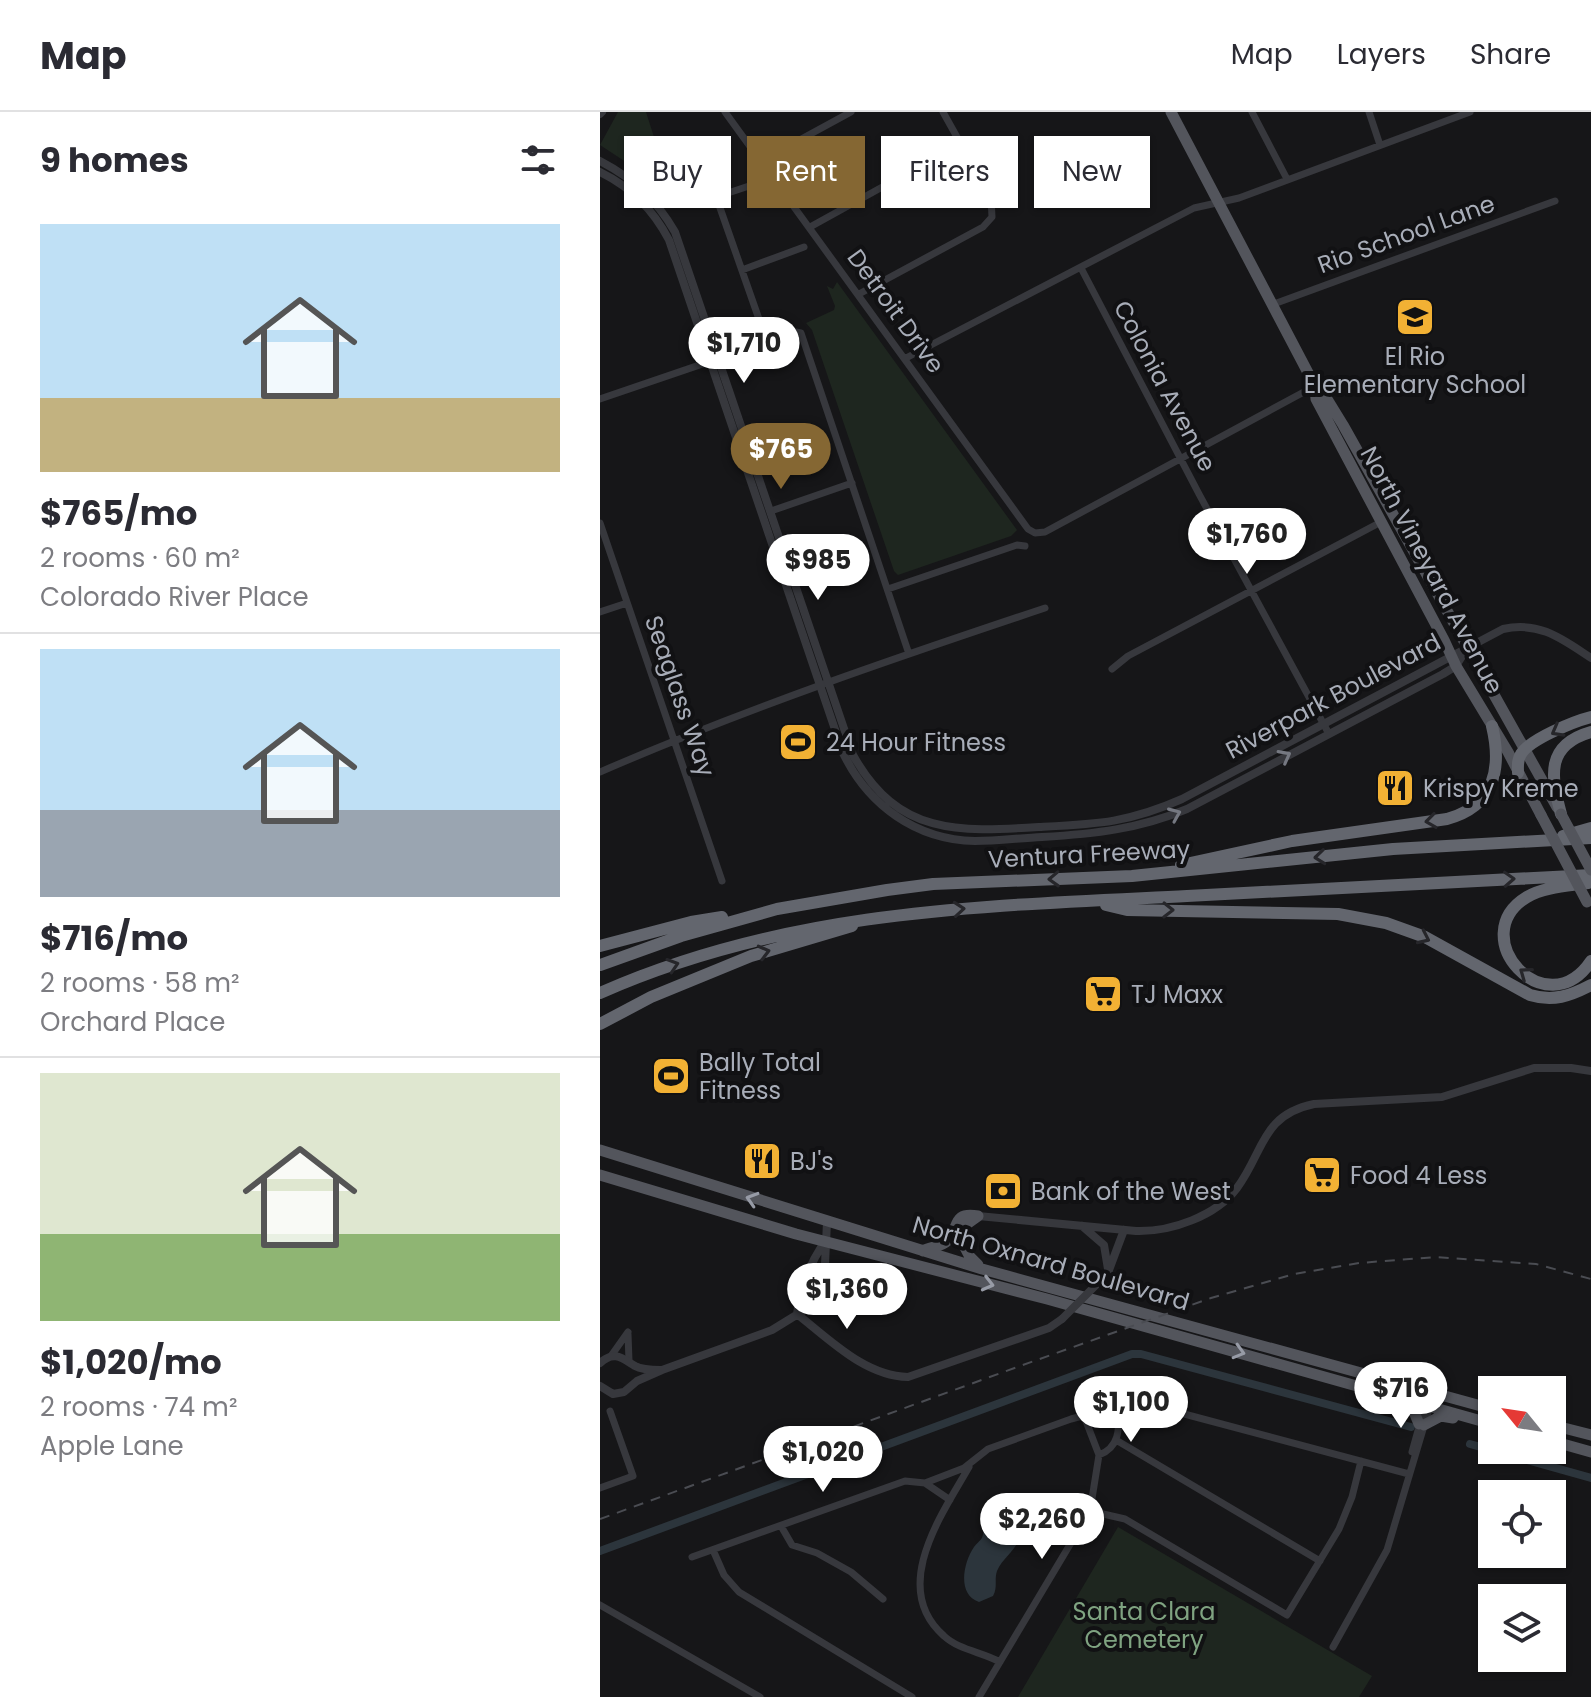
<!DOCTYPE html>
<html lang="en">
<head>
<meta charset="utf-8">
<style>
  body { margin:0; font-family:Poppins,sans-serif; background:#f7f7f7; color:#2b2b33; height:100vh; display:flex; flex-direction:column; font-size:30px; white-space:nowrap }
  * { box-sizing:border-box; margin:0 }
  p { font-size:26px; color:#7c7c81 }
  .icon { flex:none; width:44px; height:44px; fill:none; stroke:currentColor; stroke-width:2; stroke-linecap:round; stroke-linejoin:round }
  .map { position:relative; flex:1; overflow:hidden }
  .details { display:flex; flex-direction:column; background:#fff; width:600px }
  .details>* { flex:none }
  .top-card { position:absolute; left:24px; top:24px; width:760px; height:72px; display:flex; gap:16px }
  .needle { width:52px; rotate:300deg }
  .tools { position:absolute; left:878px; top:1264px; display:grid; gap:16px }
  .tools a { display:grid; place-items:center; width:88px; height:88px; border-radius:0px; background:#fff; box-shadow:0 2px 6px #0004; font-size:40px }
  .price { position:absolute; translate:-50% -68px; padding:0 18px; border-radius:28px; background:#fff; color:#222; font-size:26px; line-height:52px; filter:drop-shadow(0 2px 4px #0008) }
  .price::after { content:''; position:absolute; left:50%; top:48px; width:24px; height:18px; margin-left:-12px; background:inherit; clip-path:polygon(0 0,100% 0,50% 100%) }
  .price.on { background:#856733; color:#fff }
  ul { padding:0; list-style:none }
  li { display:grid; align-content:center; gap:16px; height:424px; padding:0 40px }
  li+li { border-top:2px solid #e1e1e2 }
  li span { display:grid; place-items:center; height:248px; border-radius:0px; color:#555 }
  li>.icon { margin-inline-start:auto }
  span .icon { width:144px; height:144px; fill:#fffc; stroke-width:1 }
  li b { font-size:34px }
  h2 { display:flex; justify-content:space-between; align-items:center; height:96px; padding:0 40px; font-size:34px }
  .pill { padding:0 28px; border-radius:0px; background:#fff; box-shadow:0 2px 6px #0004; font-size:28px; line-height:72px }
  .pill.on { background:#856733; color:#fff }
  header { display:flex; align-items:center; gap:48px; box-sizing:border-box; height:112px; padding:0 40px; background:#fff; border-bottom:2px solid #e1e1e2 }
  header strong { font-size:38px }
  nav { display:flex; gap:44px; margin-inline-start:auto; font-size:28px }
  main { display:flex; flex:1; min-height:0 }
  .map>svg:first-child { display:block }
</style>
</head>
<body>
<header>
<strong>Map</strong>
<nav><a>Map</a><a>Layers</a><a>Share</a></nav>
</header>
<main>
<section class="details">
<h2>9 homes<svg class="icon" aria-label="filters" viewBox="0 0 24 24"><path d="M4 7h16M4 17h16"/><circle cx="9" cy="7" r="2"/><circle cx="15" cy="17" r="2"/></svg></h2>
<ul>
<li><span style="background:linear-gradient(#bfe0f5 70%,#c2b280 0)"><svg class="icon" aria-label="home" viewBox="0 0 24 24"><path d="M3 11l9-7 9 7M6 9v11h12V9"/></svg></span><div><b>$765/mo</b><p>2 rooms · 60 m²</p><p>Colorado River Place</p></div></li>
<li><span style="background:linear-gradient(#bfe0f5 65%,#9aa5b1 0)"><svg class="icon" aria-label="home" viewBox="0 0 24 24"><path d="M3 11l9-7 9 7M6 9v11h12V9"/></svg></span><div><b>$716/mo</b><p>2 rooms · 58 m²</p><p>Orchard Place</p></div></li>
<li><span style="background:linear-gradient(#dfe7d0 65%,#8fb573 0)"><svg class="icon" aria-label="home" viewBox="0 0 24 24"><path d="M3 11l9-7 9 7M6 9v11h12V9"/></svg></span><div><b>$1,020/mo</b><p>2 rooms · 74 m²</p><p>Apple Lane</p></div></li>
</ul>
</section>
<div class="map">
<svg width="991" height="1585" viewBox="0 0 991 1585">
  <rect width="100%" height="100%" fill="#161618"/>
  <path fill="#1e261f" d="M 18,0 L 46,0 L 76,94 L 72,94 L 50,66 L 0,33 Z
    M 237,170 L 417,418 L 411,424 L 298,463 L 294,459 L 212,218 L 206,211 L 234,198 L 235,194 L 227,174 L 233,177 Z
    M 431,1391 L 465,1411 L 455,1428 L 421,1408 Z
    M 518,1415 L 772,1564 L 759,1585 L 418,1585 Z"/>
  <path fill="#2c353c" d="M 402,1396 C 409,1398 413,1400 416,1407 C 429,1433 405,1440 397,1459 C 394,1468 398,1475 393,1484 L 379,1490 C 357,1483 363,1451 374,1435 C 376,1432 380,1429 382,1426 C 385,1418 384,1409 388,1401 Z"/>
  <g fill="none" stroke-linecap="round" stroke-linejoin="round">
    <path stroke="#2c353c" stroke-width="8" d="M 870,1332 L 991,1366
      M 0,1439 L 532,1242 L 541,1242 L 811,1315"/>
    <path stroke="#37383d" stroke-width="7" d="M 125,0 L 428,417 L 435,421 L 445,420 L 715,274
      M 652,0 L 687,67
      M 769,0 L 780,33
      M 161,49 L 251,0
      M 155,72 L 122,83 L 119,93 L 167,230
      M 210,115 L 360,32
      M 481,156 L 599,382 L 729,622
      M 142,158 L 204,135
      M 259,182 L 383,115 L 392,105 L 391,86 L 343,0
      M 671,193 L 955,89
      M 306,246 L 594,96 L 639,86 L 870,0
      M 0,287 L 196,220 L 201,221 L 309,542
      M 171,399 L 252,371
      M 0,411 L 122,769
      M 288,477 L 417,433 L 425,434
      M 0,500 L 27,491
      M 512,557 L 528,544 L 781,410
      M 0,660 C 145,597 295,546 445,496
      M 28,1222 L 29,1249
      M 11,1244 L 28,1220
      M 516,1328 L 720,1449
      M 812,1340 L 826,1290
      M 499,1343 C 521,1335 519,1314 519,1294
      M 369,1355 C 342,1402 289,1476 344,1524 C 359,1538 382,1540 400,1550
      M 325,1371 L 364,1356 L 388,1337 L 471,1307 L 524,1293 L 558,1295 L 809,1362
      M 0,1376 L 33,1364 L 10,1299
      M 490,1399 L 525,1407 L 687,1503 L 739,1417 L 752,1385 L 761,1349
      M 181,1414 L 192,1433 L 217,1441 L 251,1460 L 283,1487
      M 113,1438 L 124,1463 L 139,1480 L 312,1585
      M 92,1445 L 305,1369 L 325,1371 L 350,1388
      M 0,1493 L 160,1585
      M 733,1535 L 787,1438 L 830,1294 L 831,1279
      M 379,1585 L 490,1399 L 499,1343 L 484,1304"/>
    <path stroke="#37383d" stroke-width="8" d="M 0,2 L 2,0
      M 0,49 C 34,67 56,87 75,120 L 253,643 C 298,724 359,720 439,715 C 497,712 528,711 582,687 L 903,517 C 940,509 962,527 991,546
      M 0,60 C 31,75 53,97 69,128 L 243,641 C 268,693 316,728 375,729 C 397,729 420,726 442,725 C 494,722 539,717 587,697 L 843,562 L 856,554 L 866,538
      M 378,1104 L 536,1119 C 571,1120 616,1104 637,1076 C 664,1040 661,1003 714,992 L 842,985 L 934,956 L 971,956 L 991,959
      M 482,1114 L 504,1133 L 508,1157
      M 497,1172 L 509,1158 L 524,1118
      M 197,1202 C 230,1228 265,1264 308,1265 L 449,1216 L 462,1207
      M 197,1202 C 200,1177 210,1152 223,1132
      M 0,1251 C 14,1238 22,1246 35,1254 C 42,1258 53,1258 61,1258
      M 0,1274 L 13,1282 L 24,1280 L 37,1269 L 62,1258 L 172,1218 L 211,1194 L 225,1152 L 227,1110"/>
    <path stroke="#53555c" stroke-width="11" d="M 571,0 L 715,274 L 724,282 L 743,313 L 957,695
      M 715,274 L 716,287 L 844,528 L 856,554 L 908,640 L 941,703
      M 0,1038 L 382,1157 L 892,1297
      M 0,1063 L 196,1122 L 447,1187 L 892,1312
      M 378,1104 L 364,1114 L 360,1126 L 370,1145 L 378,1153
      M 323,1139 C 330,1135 341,1135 347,1129 C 360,1117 351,1099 378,1104
      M 785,1284 L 814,1300 L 819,1312
      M 824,1313 L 841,1304 L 853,1306
      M 952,1313 L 991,1323
      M 952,1329 L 991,1340"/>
    <path stroke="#63666e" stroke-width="12" d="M 918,661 C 918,654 917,648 921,642 C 930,627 975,609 991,605
      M 961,702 C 951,665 945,633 991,620
      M 963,724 L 991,716
      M 581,753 L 692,729 L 847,707 C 895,694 902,656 892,614
      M 988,771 C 968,774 944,775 927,785 C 863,824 946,916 991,849
      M 506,793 L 527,798 L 738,802 L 786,811 L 825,825 L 930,883 C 953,890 970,884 991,873
      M 0,834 L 91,810 L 122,805
      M 0,853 L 81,824 L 177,797 L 287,778 L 333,772 L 532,764 L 793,737 L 991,726
      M 0,881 C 190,797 383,794 587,784 C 721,778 856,770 991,763
      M 0,912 L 51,885 L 151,844 L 252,814"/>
    <path stroke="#4a4c52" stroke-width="2" stroke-dasharray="10 8" stroke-linecap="butt" d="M 0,1407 L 420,1254 L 611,1186 L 694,1162 L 759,1151 L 836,1145 L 936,1152 L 991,1167"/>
    <path stroke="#37383d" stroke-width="8" d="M 462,1207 L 497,1172"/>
    <path stroke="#53555c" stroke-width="11" d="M 961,702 L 991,758
      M 941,703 L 987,790"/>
  </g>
  <defs><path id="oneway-chevron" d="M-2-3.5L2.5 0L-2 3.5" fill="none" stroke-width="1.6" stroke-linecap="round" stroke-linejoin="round" transform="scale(2)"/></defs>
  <g stroke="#26262a">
    <use href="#oneway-chevron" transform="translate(957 619) rotate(151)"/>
    <use href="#oneway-chevron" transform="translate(831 709) rotate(172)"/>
    <use href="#oneway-chevron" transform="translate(720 745) rotate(174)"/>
    <use href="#oneway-chevron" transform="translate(454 767) rotate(178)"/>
    <use href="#oneway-chevron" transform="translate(909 767) rotate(-3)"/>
    <use href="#oneway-chevron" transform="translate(359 797) rotate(-5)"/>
    <use href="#oneway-chevron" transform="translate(568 798) rotate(1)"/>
    <use href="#oneway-chevron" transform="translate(824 826) rotate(25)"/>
    <use href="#oneway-chevron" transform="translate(164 840) rotate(-15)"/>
    <use href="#oneway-chevron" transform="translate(73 853) rotate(-18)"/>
    <use href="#oneway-chevron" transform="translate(925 861) rotate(-144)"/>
  </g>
  <g stroke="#757881">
    <use href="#oneway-chevron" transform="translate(685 644) rotate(-28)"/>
    <use href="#oneway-chevron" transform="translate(575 702) rotate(-23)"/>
  </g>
  <g stroke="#979ba6">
    <use href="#oneway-chevron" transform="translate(152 1087) rotate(-163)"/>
    <use href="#oneway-chevron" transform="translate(388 1172) rotate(14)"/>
    <use href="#oneway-chevron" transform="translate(639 1240) rotate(16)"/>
  </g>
  <defs>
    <symbol id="school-square" viewBox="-11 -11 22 22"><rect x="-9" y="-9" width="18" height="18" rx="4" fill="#f2b134" stroke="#111113"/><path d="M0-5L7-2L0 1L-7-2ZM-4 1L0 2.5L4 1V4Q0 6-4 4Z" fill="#111"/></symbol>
    <symbol id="stadium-square" viewBox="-11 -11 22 22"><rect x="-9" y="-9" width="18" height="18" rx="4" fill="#f2b134" stroke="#111113"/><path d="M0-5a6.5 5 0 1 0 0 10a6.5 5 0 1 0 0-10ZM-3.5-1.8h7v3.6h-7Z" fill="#111"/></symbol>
    <symbol id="restaurant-square" viewBox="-11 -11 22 22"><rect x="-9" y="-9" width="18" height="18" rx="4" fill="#f2b134" stroke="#111113"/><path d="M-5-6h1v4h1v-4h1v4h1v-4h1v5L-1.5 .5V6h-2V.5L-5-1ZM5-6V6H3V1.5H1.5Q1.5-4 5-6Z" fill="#111"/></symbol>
    <symbol id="supermarket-square" viewBox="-11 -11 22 22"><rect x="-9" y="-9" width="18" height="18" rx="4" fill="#f2b134" stroke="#111113"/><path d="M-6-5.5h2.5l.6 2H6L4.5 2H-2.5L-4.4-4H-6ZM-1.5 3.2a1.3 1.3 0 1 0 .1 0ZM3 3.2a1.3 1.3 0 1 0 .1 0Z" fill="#111"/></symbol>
    <symbol id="bank-square" viewBox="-11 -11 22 22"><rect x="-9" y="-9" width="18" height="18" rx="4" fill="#f2b134" stroke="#111113"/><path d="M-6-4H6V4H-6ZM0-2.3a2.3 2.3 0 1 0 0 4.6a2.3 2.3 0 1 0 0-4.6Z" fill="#111"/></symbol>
  </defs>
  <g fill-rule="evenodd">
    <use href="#school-square" x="793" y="183" width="44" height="44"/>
    <use href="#stadium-square" x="176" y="608" width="44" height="44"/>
    <use href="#restaurant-square" x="773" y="654" width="44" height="44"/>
    <use href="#supermarket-square" x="481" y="860" width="44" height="44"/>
    <use href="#stadium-square" x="49" y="942" width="44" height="44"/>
    <use href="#restaurant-square" x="140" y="1027" width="44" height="44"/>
    <use href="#supermarket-square" x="700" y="1041" width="44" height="44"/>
    <use href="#bank-square" x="381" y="1057" width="44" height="44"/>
  </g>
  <g text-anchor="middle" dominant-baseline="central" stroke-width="8" stroke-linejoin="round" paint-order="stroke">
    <g font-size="24" fill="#a8adb8" stroke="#111113">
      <text transform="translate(806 122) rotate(-20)">Rio School Lane</text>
      <text transform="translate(296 199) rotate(54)">Detroit Drive</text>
      <text transform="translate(565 274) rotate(62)">Colonia Avenue</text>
      <text transform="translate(832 458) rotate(62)">North Vineyard Avenue</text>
      <text transform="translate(80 584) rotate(71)">Seaglass Way</text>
      <text transform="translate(733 584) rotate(-28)">Riverpark Boulevard</text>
      <text transform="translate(489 742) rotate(-3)">Ventura Freeway</text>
      <text transform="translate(451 1151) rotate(16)">North Oxnard Boulevard</text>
    </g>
    <g font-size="24" fill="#a8adb8" stroke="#111113" text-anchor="start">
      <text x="815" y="244" text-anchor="middle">El Rio<tspan x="815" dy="28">Elementary School</tspan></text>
      <text x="226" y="630">24 Hour Fitness</text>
      <text x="823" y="676">Krispy Kreme</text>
      <text x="531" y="882">TJ Maxx</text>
      <text x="99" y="950">Bally Total<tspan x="99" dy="28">Fitness</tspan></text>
      <text x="190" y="1049">BJ's</text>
      <text x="750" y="1063">Food 4 Less</text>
      <text x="431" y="1079">Bank of the West</text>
    </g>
    <g font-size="24" fill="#7fa381" stroke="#111113">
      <text x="544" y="1499">Santa Clara<tspan x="544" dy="28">Cemetery</tspan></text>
    </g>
  </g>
</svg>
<div class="tools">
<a><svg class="needle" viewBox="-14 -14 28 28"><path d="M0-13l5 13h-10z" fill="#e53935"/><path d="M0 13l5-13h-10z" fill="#7c7c81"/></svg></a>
<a><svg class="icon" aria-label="locate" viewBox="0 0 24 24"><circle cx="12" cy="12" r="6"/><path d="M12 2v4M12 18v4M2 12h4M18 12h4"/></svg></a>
<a><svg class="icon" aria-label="layers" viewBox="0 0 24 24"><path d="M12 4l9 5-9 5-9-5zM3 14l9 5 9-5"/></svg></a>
</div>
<b class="price" style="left:144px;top:273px">$1,710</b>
<b class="price on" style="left:181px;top:379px">$765</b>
<b class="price" style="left:647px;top:464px">$1,760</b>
<b class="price" style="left:218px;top:490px">$985</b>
<b class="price" style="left:247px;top:1219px">$1,360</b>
<b class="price" style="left:801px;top:1318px">$716</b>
<b class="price" style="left:531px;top:1332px">$1,100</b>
<b class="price" style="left:223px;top:1382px">$1,020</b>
<b class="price" style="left:442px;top:1449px">$2,260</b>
<div class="top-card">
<a class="pill">Buy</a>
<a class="pill on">Rent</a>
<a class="pill">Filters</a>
<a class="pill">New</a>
</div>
</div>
</main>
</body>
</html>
